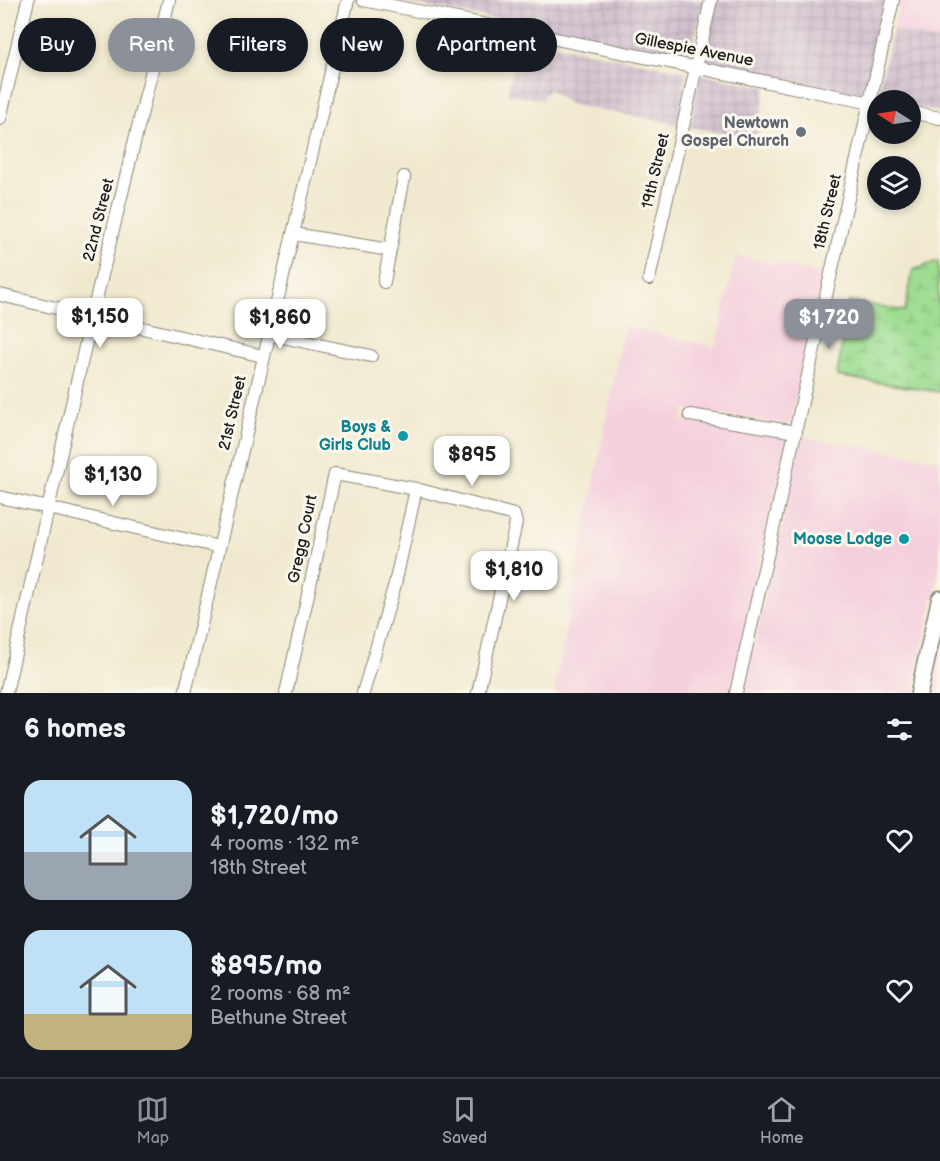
<!DOCTYPE html>
<html lang="en">
<head>
<meta charset="utf-8">
<style>
  body { margin:0; font-family:"Balsamiq Sans",sans-serif; background:#20242c; color:#f1f3f6; height:100vh; display:flex; flex-direction:column; font-size:22px; white-space:nowrap }
  * { box-sizing:border-box; margin:0 }
  p { font-size:20px; color:#9ea1a6 }
  .icon { flex:none; width:33px; height:33px; fill:none; stroke:currentColor; stroke-width:2; stroke-linecap:round; stroke-linejoin:round }
  .map { position:relative; height:693px; overflow:hidden }
  .details { display:flex; flex-direction:column; background:#171b24; flex:1 }
  .details>* { flex:none }
  .guide { position:absolute; left:18px; top:18px; width:600px; height:54px; display:flex; gap:12px }
  .needle { width:39px; rotate:282deg }
  .controls { position:absolute; left:867px; top:90px; display:grid; gap:12px }
  .controls a { display:grid; place-items:center; width:54px; height:54px; border-radius:50%; background:#171b24; box-shadow:0 3px 9px #0003; font-size:30px }
  .price { position:absolute; translate:-50% -51px; padding:0 14px; border-radius:12px; background:#fff; color:#222; font-size:20px; line-height:39px; filter:drop-shadow(0 2px 3px #0008) }
  .price::after { content:''; position:absolute; left:50%; top:36px; width:18px; height:14px; margin-left:-9px; background:inherit; clip-path:polygon(0 0,100% 0,50% 100%) }
  .price.active { background:#8c9099; color:#fff }
  ul { padding:0; list-style:none }
  li { display:flex; align-items:center; gap:18px; height:150px; padding:0 24px }
  li span { display:grid; place-items:center; flex:none; width:168px; height:120px; border-radius:18px; color:#555 }
  li>.icon { margin-inline-start:auto }
  span .icon { width:72px; height:72px; fill:#fffc; stroke-width:1 }
  li b { font-size:26px }
  h2 { display:flex; justify-content:space-between; align-items:center; height:72px; padding:0 24px; font-size:26px }
  .pill { padding:0 21px; border-radius:27px; background:#171b24; box-shadow:0 3px 9px #0003; font-size:21px; line-height:54px }
  .pill.active { background:#8c9099; color:#fff }
  .menu { display:flex; justify-content:space-around; align-items:center; height:84px; border-top:2px solid #363941; background:#171b24; font-size:16px; color:#9ea1a6 }
  .menu a { display:grid; justify-items:center; gap:3px }
  .menu .active { color:#8c9099 }
  .map>svg:first-child { display:block }
</style>
</head>
<body>
<div class="map">
<svg width="940" height="693" viewBox="0 0 940 693">
  <defs>
    <pattern id="industrial-grid" width="8" height="8" patternUnits="userSpaceOnUse" patternTransform="scale(1.5)"><rect width="8" height="8" fill="#d0bdcd"/><path d="M0 4h8M4 0v8" fill="none" stroke="#b2a2af"/></pattern>
    <pattern id="wetland-marsh" width="20" height="14" patternUnits="userSpaceOnUse" patternTransform="scale(1.5)"><rect width="20" height="14" fill="#9edd92"/><path d="M1 5h8M5 5V1M11 12h8M15 12V8" fill="none" stroke="#88bd7d"/></pattern>
  </defs>
  <rect width="100%" height="100%" fill="#fbf7ec"/>
  <filter id="ink" filterUnits="userSpaceOnUse"><feTurbulence type="fractalNoise" baseFrequency=".0167" numOctaves="2"/><feDisplacementMap in="SourceGraphic" scale="12" xChannelSelector="R" yChannelSelector="G"/><feConvolveMatrix kernelMatrix="1 2 1 2 8 2 1 2 1" color-interpolation-filters="sRGB"/></filter>
  <filter id="wash" filterUnits="userSpaceOnUse"><feTurbulence type="fractalNoise" baseFrequency=".008" numOctaves="4" result="noise"/><feDisplacementMap in="SourceGraphic" scale="24" xChannelSelector="R" yChannelSelector="G"/><feGaussianBlur stdDeviation="1.35" result="paint"/><feColorMatrix in="noise" values="0 0 0 0 0 0 0 0 0 0 0 0 0 0 0 0 0 1.4 0 .05"/><feComposite in="paint" operator="in"/></filter>
  <g filter="url(#wash)">
    <rect width="100%" height="100%" fill="#f1e9cf"/>
    <path fill="#f4cfdd" d="M 900,0 L 940,0 L 940,41 L 893,30 Z
      M 736,256 L 824,274 L 790,425 L 685,409 L 683,420 L 788,437 L 730,693 L 554,693 L 624,326 L 715,347 Z
      M 802,437 L 940,460 L 940,568 L 913,693 L 743,693 Z
      M 940,630 L 940,693 L 926,693 Z"/>
    <path fill="url(#industrial-grid)" d="M 393,0 L 704,0 L 689,61 L 521,26 L 521,24 Z
      M 717,0 L 886,0 L 864,95 L 702,63 Z
      M 893,30 L 940,41 L 940,112 L 911,106 L 910,100 L 877,98 Z
      M 519,38 L 687,72 L 677,124 L 571,105 L 549,89 L 542,98 L 544,100 L 508,94 Z
      M 700,74 L 766,87 L 756,139 L 690,127 Z"/>
    <path fill="url(#wetland-marsh)" stroke="#5d7c57" stroke-width="1.5" d="M 938,261 L 940,392 L 837,376 L 849,301 L 905,311 L 913,270 Z"/>
  </g>
  <g filter="url(#ink)">
    <g fill="none" stroke-linecap="round" stroke-linejoin="round">
      <defs>
        <path id="street" d="M 363,0 L 876,104
          M 910,112 L 940,118
          M 0,119 L 28,0
          M 294,234 L 389,250
          M 649,279 L 711,0
          M 384,282 L 404,177
          M 0,295 L 263,356
          M 268,334 L 371,356
          M 690,415 L 796,432
          M 0,497 L 219,547
          M 6,693 L 92,316 L 169,0
          M 185,693 L 348,0
          M 286,693 L 335,474 L 416,489 L 514,515 L 516,523 L 478,693
          M 363,693 L 395,584 L 416,489
          M 736,693 L 893,0"/>
        <path id="secondary" d="M 919,693 L 940,599"/>
      </defs>
      <use href="#street" stroke="#868276" stroke-width="14"/>
      <use href="#secondary" stroke="#868276" stroke-width="19"/>
      <use href="#street" stroke="#fff" stroke-width="12"/>
      <use href="#secondary" stroke="#fff" stroke-width="16"/>
    </g>
  </g>
  <circle fill="#6b7280" stroke="#fbf7ec" stroke-width="2" cx="801" cy="132" r="6"/>
  <g fill="#0f9aa8" stroke="#fbf7ec" stroke-width="2">
    <circle cx="403" cy="436" r="6"/>
    <circle cx="904" cy="539" r="6"/>
  </g>
  <g text-anchor="middle" dominant-baseline="central" stroke-width="6" stroke-linejoin="round" paint-order="stroke">
    <g font-size="16" fill="#1c1c1c" stroke="#fbf7ec">
      <text transform="translate(694 50) rotate(11)">Gillespie Avenue</text>
      <text transform="translate(656 171) rotate(-77)">19th Street</text>
      <text transform="translate(828 212) rotate(-77)">18th Street</text>
      <text transform="translate(99 220) rotate(-76)">22nd Street</text>
      <text transform="translate(233 413) rotate(-77)">21st Street</text>
      <text transform="translate(303 539) rotate(-78)">Gregg Court</text>
    </g>
    <g font-size="16" font-weight="bold" fill="#5b616d" stroke="#fbf7ec" text-anchor="end">
      <text x="789" y="123">Newtown<tspan x="789" dy="18">Gospel Church</tspan></text>
    </g>
    <g font-size="16" font-weight="bold" fill="#0d838f" stroke="#fbf7ec" text-anchor="end">
      <text x="391" y="427">Boys &amp;<tspan x="391" dy="18">Girls Club</tspan></text>
      <text x="892" y="539">Moose Lodge</text>
    </g>
  </g>
</svg>
<div class="controls">
<a><svg class="needle" viewBox="-14 -14 28 28"><path d="M0-13l5 13h-10z" fill="#e53935"/><path d="M0 13l5-13h-10z" fill="#9ea1a6"/></svg></a>
<a><svg class="icon" aria-label="layers" viewBox="0 0 24 24"><path d="M12 4l9 5-9 5-9-5zM3 14l9 5 9-5"/></svg></a>
</div>
<b class="price" style="left:100px;top:349px">$1,150</b>
<b class="price" style="left:280px;top:350px">$1,860</b>
<b class="price active" style="left:829px;top:350px">$1,720</b>
<b class="price" style="left:472px;top:487px">$895</b>
<b class="price" style="left:113px;top:507px">$1,130</b>
<b class="price" style="left:514px;top:602px">$1,810</b>
<div class="guide">
<a class="pill">Buy</a>
<a class="pill active">Rent</a>
<a class="pill">Filters</a>
<a class="pill">New</a>
<a class="pill">Apartment</a>
</div>
</div>
<section class="details">
<h2>6 homes<svg class="icon" aria-label="filters" viewBox="0 0 24 24"><path d="M4 7h16M4 17h16"/><circle cx="9" cy="7" r="2"/><circle cx="15" cy="17" r="2"/></svg></h2>
<ul>
<li><span style="background:linear-gradient(#bfe0f5 60%,#9aa5b1 0)"><svg class="icon" aria-label="home" viewBox="0 0 24 24"><path d="M3 11l9-7 9 7M6 9v11h12V9"/></svg></span><div><b>$1,720/mo</b><p>4 rooms · 132 m²</p><p>18th Street</p></div><svg class="icon" aria-label="heart" viewBox="0 0 24 24"><path d="M12 20l-8-8c-3-5 5-10 8-4 3-6 11-1 8 4z"/></svg></li>
<li><span style="background:linear-gradient(#bfe0f5 70%,#c2b280 0)"><svg class="icon" aria-label="home" viewBox="0 0 24 24"><path d="M3 11l9-7 9 7M6 9v11h12V9"/></svg></span><div><b>$895/mo</b><p>2 rooms · 68 m²</p><p>Bethune Street</p></div><svg class="icon" aria-label="heart" viewBox="0 0 24 24"><path d="M12 20l-8-8c-3-5 5-10 8-4 3-6 11-1 8 4z"/></svg></li>
</ul>
</section>
<nav class="menu">
<a class="active"><svg class="icon" aria-label="map" viewBox="0 0 24 24"><path d="M3 6l6-2 6 2 6-2v14l-6 2-6-2-6 2zM9 4v14M15 6v14"/></svg>Map</a>
<a><svg class="icon" aria-label="saved" viewBox="0 0 24 24"><path d="M7 4h10v16l-5-4-5 4z"/></svg>Saved</a>
<a><svg class="icon" aria-label="home" viewBox="0 0 24 24"><path d="M3 11l9-7 9 7M6 9v11h12V9"/></svg>Home</a>
</nav>
</body>
</html>
